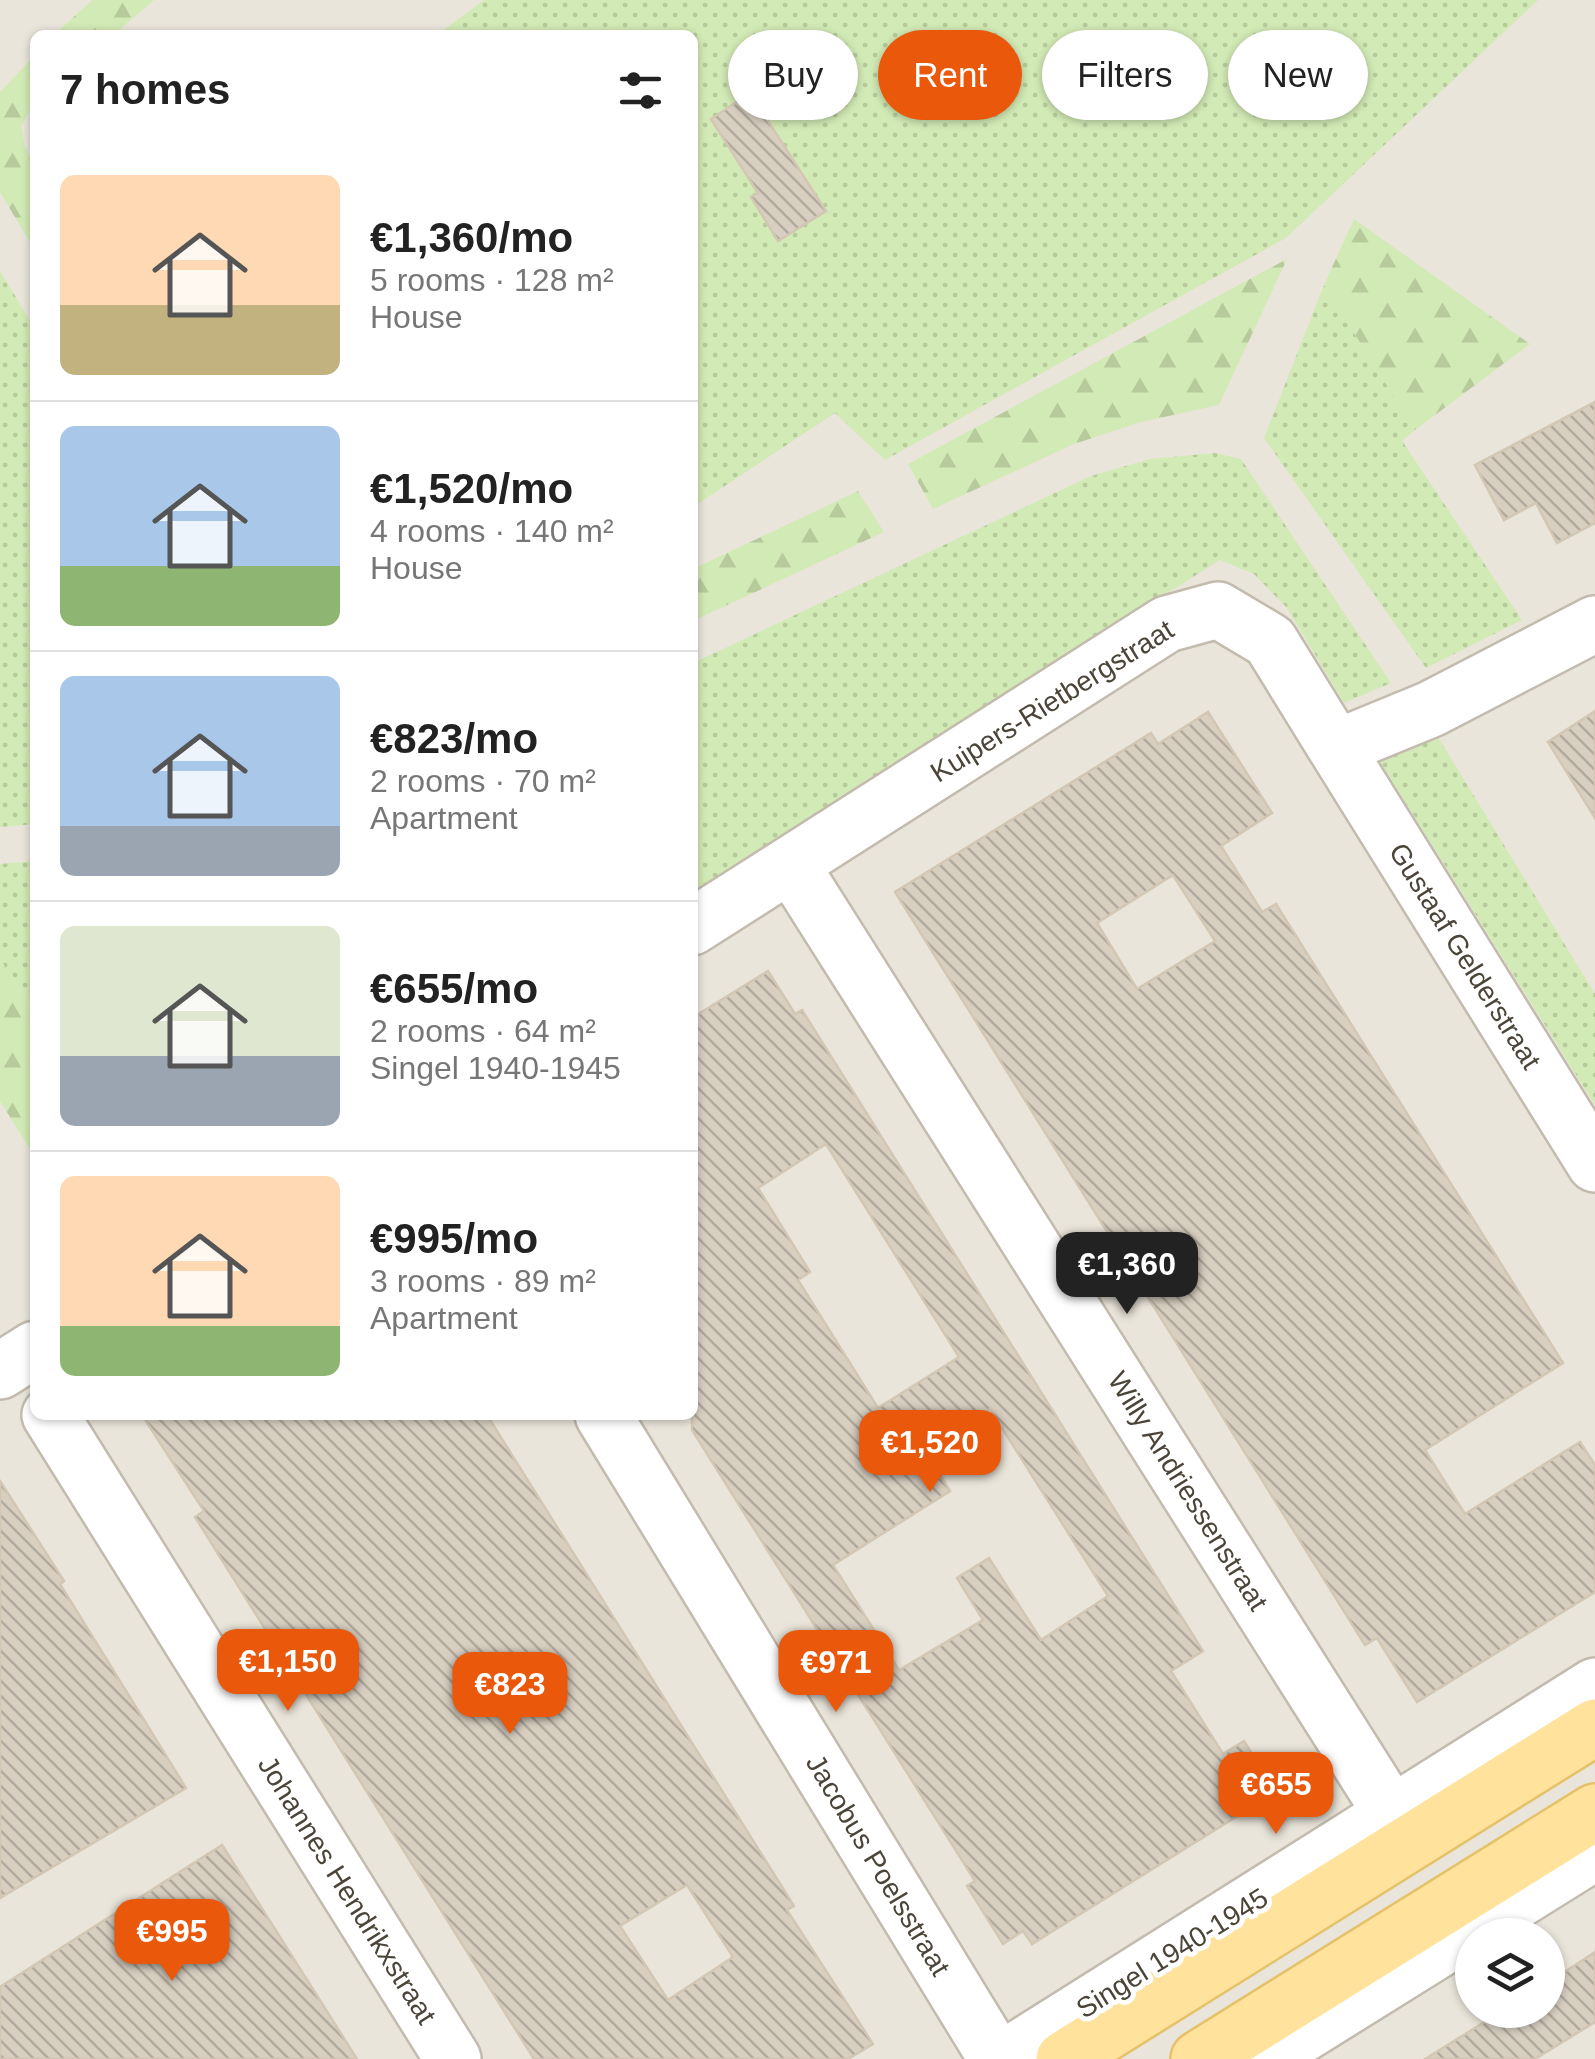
<!DOCTYPE html>
<html lang="en">
<head>
<meta charset="utf-8">
<style>
  body { margin:0; font-family:Arial,sans-serif; background:#f6f6f6; color:#222; height:100vh; display:flex; flex-direction:column; font-size:38px; white-space:nowrap }
  * { box-sizing:border-box; margin:0 }
  p { font-size:32px; color:#767676 }
  .icon { flex:none; width:55px; height:55px; fill:none; stroke:currentColor; stroke-width:2; stroke-linecap:round; stroke-linejoin:round }
  .map { position:relative; flex:1; overflow:hidden }
  .panel { position:absolute; left:30px; top:30px; width:668px; height:1390px; display:flex; flex-direction:column; background:#fff; border-radius:15px; box-shadow:0 2px 8px #0004 }
  .panel>* { flex:none }
  .banner { position:absolute; left:728px; top:30px; width:718px; height:90px; display:flex; gap:20px }
  .tools { position:absolute; left:1455px; top:1918px; display:grid; gap:20px }
  .tools a { display:grid; place-items:center; width:110px; height:110px; border-radius:50%; background:#fff; box-shadow:0 2px 8px #0004; font-size:50px }
  .price { position:absolute; translate:-50% -85px; padding:0 22px; border-radius:20px; background:#ea580c; color:#fff; font-size:32px; line-height:65px; filter:drop-shadow(0 2px 5px #0008) }
  .price::after { content:''; position:absolute; left:50%; top:60px; width:30px; height:22px; margin-left:-15px; background:inherit; clip-path:polygon(0 0,100% 0,50% 100%) }
  .price.on { background:#222; color:#fff }
  ul { padding:0; list-style:none }
  li { display:flex; align-items:center; gap:30px; height:250px; padding:0 30px }
  li+li { border-top:2px solid #e0e0e0 }
  li span { display:grid; place-items:center; flex:none; width:280px; height:200px; border-radius:15px; color:#555 }
  li>.icon { margin-inline-start:auto }
  span .icon { width:120px; height:120px; fill:#fffc; stroke-width:1 }
  li b { font-size:42px }
  h2 { display:flex; justify-content:space-between; align-items:center; height:120px; padding:0 30px; font-size:42px }
  .pill { padding:0 35px; border-radius:45px; background:#fff; box-shadow:0 2px 8px #0004; font-size:35px; line-height:90px }
  .pill.on { background:#ea580c; color:#fff }
  .map>svg:first-child { display:block }
</style>
</head>
<body>
<div class="map">
<svg width="1595" height="2059" viewBox="0 0 1595 2059">
  <defs>
    <pattern id="grass-dots" width="8" height="8" patternUnits="userSpaceOnUse" patternTransform="scale(2.5)"><rect width="8" height="8" fill="#d2eab5"/><path d="M2 2h.1M6 6h.1" fill="none" stroke="#b6ca9c" stroke-width="1.8" stroke-linecap="round"/></pattern>
    <pattern id="forest-firs" width="22" height="20" patternUnits="userSpaceOnUse" patternTransform="scale(2.5)"><rect width="22" height="20" fill="#d2eab5"/><path d="M5 1l3.5 6h-7zM16 11l3.5 6h-7z" fill="#b6ca9c"/></pattern>
    <pattern id="building-back-hatch" width="6" height="6" patternUnits="userSpaceOnUse" patternTransform="scale(2.5)"><rect width="6" height="6" fill="#d8cfc1"/><path d="M-1 5l2 2M0 0l6 6M5-1l2 2" fill="none" stroke="#b1aa9e"/></pattern>
  </defs>
  <rect width="100%" height="100%" fill="#f6f3ec"/>
  <path fill="#eae5da" fill-rule="evenodd" d="M 0,0 L 1595,0 L 1595,2059 L 0,2059 ZM 35,35 L 692,35 L 692,1415 L 35,1415 ZM 1472,1935 L 1548,1935 L 1548,2010 L 1472,2010 Z"/>
  <path fill="url(#grass-dots)" d="M 484,0 L 1538,0 L 1286,238 L 885,460 L 835,413 L 693,507 L 692,35 L 437,35 Z
    M 0,271 L 35,329 L 35,824 L 0,827 Z
    M 1324,285 L 1415,430 L 1402,441 L 1522,620 L 1426,668 L 1264,438 Z
    M 1215,453 L 1241,459 L 1391,683 L 1344,703 L 1287,608 L 1254,574 L 1220,560 L 693,892 L 693,663 L 1091,476 L 1150,459 Z
    M 1430,724 L 1595,994 L 1595,1105 L 1369,744 Z
    M 35,861 L 35,1014 L 0,959 L 0,864 Z"/>
  <path fill="url(#forest-firs)" d="M 92,0 L 154,0 L 113,35 L 54,35 Z
    M 35,55 L 35,102 L 21,126 L 25,147 L 35,165 L 35,251 L 0,192 L 0,92 Z
    M 1354,219 L 1530,344 L 1415,430 L 1324,285 Z
    M 1287,259 L 1219,405 L 1141,422 L 1074,444 L 933,509 L 908,464 Z
    M 858,491 L 884,532 L 693,621 L 693,569 Z
    M 0,959 L 35,1014 L 35,1157 L 0,1101 Z"/>
  <path fill="url(#building-back-hatch)" stroke="#d3c7b4" stroke-width="2.5" fill-rule="evenodd" d="M 750,93 L 826,211 L 778,241 L 751,197 L 758,193 L 711,119 Z
    M 1595,402 L 1595,523 L 1557,543 L 1536,503 L 1504,520 L 1475,465 Z
    M 1595,711 L 1595,818 L 1548,742 Z
    M 1208,712 L 1272,813 L 1221,846 L 1262,912 L 1276,904 L 1563,1363 L 1425,1450 L 1465,1514 L 1580,1442 L 1595,1465 L 1595,1592 L 1417,1702 L 1377,1638 L 1365,1645 L 895,892 L 1151,733 L 1158,744 ZM 1173,875 L 1215,941 L 1137,989 L 1097,923 Z
    M 768,971 L 795,1014 L 802,1010 L 1203,1651 L 1171,1671 L 1223,1754 L 1244,1741 L 1276,1792 L 1032,1944 L 1023,1931 L 1003,1944 L 967,1886 L 975,1881 L 692,1430 L 692,1018 ZM 826,1144 L 959,1357 L 878,1408 L 798,1280 L 810,1272 L 758,1188 ZM 990,1409 L 1108,1596 L 1041,1640 L 989,1558 L 957,1578 L 983,1620 L 899,1670 L 833,1565 L 950,1491 L 925,1450 Z
    M 142,1415 L 487,1415 L 794,1906 L 787,1910 L 873,2044 L 848,2059 L 534,2059 L 195,1517 L 204,1511 ZM 687,1885 L 733,1957 L 668,2000 L 620,1926 Z
    M 0,1481 L 64,1581 L 60,1584 L 186,1788 L 0,1898 Z
    M 222,1845 L 357,2059 L 0,2059 L 0,1987 Z
    M 1595,1952 L 1595,2022 L 1535,2059 L 1425,2059 L 1504,2010 L 1548,2010 L 1548,1983 Z"/>
  <g fill="none" stroke-linecap="round" stroke-linejoin="round">
    <defs>
      <path id="minor" d="M 1336,748 L 1595,1164
        M 791,865 L 1392,1814
        M 692,927 L 1167,624 L 1218,610 L 1270,641 L 1336,748 L 1431,709 L 1595,624
        M 0,1371 L 35,1349
        M 50,1415 L 453,2059
        M 603,1415 L 997,2059
        M 1003,2059 L 1595,1686
        M 1263,2059 L 1595,1852"/>
      <path id="major" d="M 1064,2059 L 1595,1727
        M 1199,2059 L 1595,1812"/>
    </defs>
    <use href="#minor" stroke="#c2bbae" stroke-width="60"/>
    <use href="#major" stroke="#e6c16a" stroke-width="60"/>
    <use href="#minor" stroke="#fff" stroke-width="55"/>
    <use href="#major" stroke="#ffe39c" stroke-width="55"/>
  </g>
  <g text-anchor="middle" dominant-baseline="central" stroke-width="10" stroke-linejoin="round" paint-order="stroke">
    <g font-size="28" fill="#4b4439" stroke="#fff">
      <text transform="translate(1052 701) rotate(-32)">Kuipers-Rietbergstraat</text>
      <text transform="translate(1465 956) rotate(58)">Gustaaf Gelderstraat</text>
      <text transform="translate(1188 1491) rotate(58)">Willy Andriessenstraat</text>
      <text transform="translate(878 1865) rotate(59)">Jacobus Poelsstraat</text>
      <text transform="translate(347 1890) rotate(58)">Johannes Hendrikxstraat</text>
      <text transform="translate(1172 1953) rotate(-32)">Singel 1940-1945</text>
    </g>
  </g>
</svg>
<div class="tools">
<a><svg class="icon" aria-label="layers" viewBox="0 0 24 24"><path d="M12 4l9 5-9 5-9-5zM3 14l9 5 9-5"/></svg></a>
</div>
<b class="price on" style="left:1127px;top:1317px">€1,360</b>
<b class="price" style="left:930px;top:1495px">€1,520</b>
<b class="price" style="left:288px;top:1714px">€1,150</b>
<b class="price" style="left:836px;top:1715px">€971</b>
<b class="price" style="left:510px;top:1737px">€823</b>
<b class="price" style="left:1276px;top:1837px">€655</b>
<b class="price" style="left:172px;top:1984px">€995</b>
<div class="banner">
<a class="pill">Buy</a>
<a class="pill on">Rent</a>
<a class="pill">Filters</a>
<a class="pill">New</a>
</div>
<section class="panel">
<h2>7 homes<svg class="icon" aria-label="filters" viewBox="0 0 24 24"><path d="M4 7h16M4 17h16"/><circle cx="9" cy="7" r="2"/><circle cx="15" cy="17" r="2"/></svg></h2>
<ul>
<li><span style="background:linear-gradient(#ffd9b3 65%,#c2b280 0)"><svg class="icon" aria-label="home" viewBox="0 0 24 24"><path d="M3 11l9-7 9 7M6 9v11h12V9"/></svg></span><div><b>€1,360/mo</b><p>5 rooms · 128 m²</p><p>House</p></div></li>
<li><span style="background:linear-gradient(#a9c7e8 70%,#8fb573 0)"><svg class="icon" aria-label="home" viewBox="0 0 24 24"><path d="M3 11l9-7 9 7M6 9v11h12V9"/></svg></span><div><b>€1,520/mo</b><p>4 rooms · 140 m²</p><p>House</p></div></li>
<li><span style="background:linear-gradient(#a9c7e8 75%,#9aa5b1 0)"><svg class="icon" aria-label="home" viewBox="0 0 24 24"><path d="M3 11l9-7 9 7M6 9v11h12V9"/></svg></span><div><b>€823/mo</b><p>2 rooms · 70 m²</p><p>Apartment</p></div></li>
<li><span style="background:linear-gradient(#dfe7d0 65%,#9aa5b1 0)"><svg class="icon" aria-label="home" viewBox="0 0 24 24"><path d="M3 11l9-7 9 7M6 9v11h12V9"/></svg></span><div><b>€655/mo</b><p>2 rooms · 64 m²</p><p>Singel 1940-1945</p></div></li>
<li><span style="background:linear-gradient(#ffd9b3 75%,#8fb573 0)"><svg class="icon" aria-label="home" viewBox="0 0 24 24"><path d="M3 11l9-7 9 7M6 9v11h12V9"/></svg></span><div><b>€995/mo</b><p>3 rooms · 89 m²</p><p>Apartment</p></div></li>
</ul>
</section>
</div>
</body>
</html>
